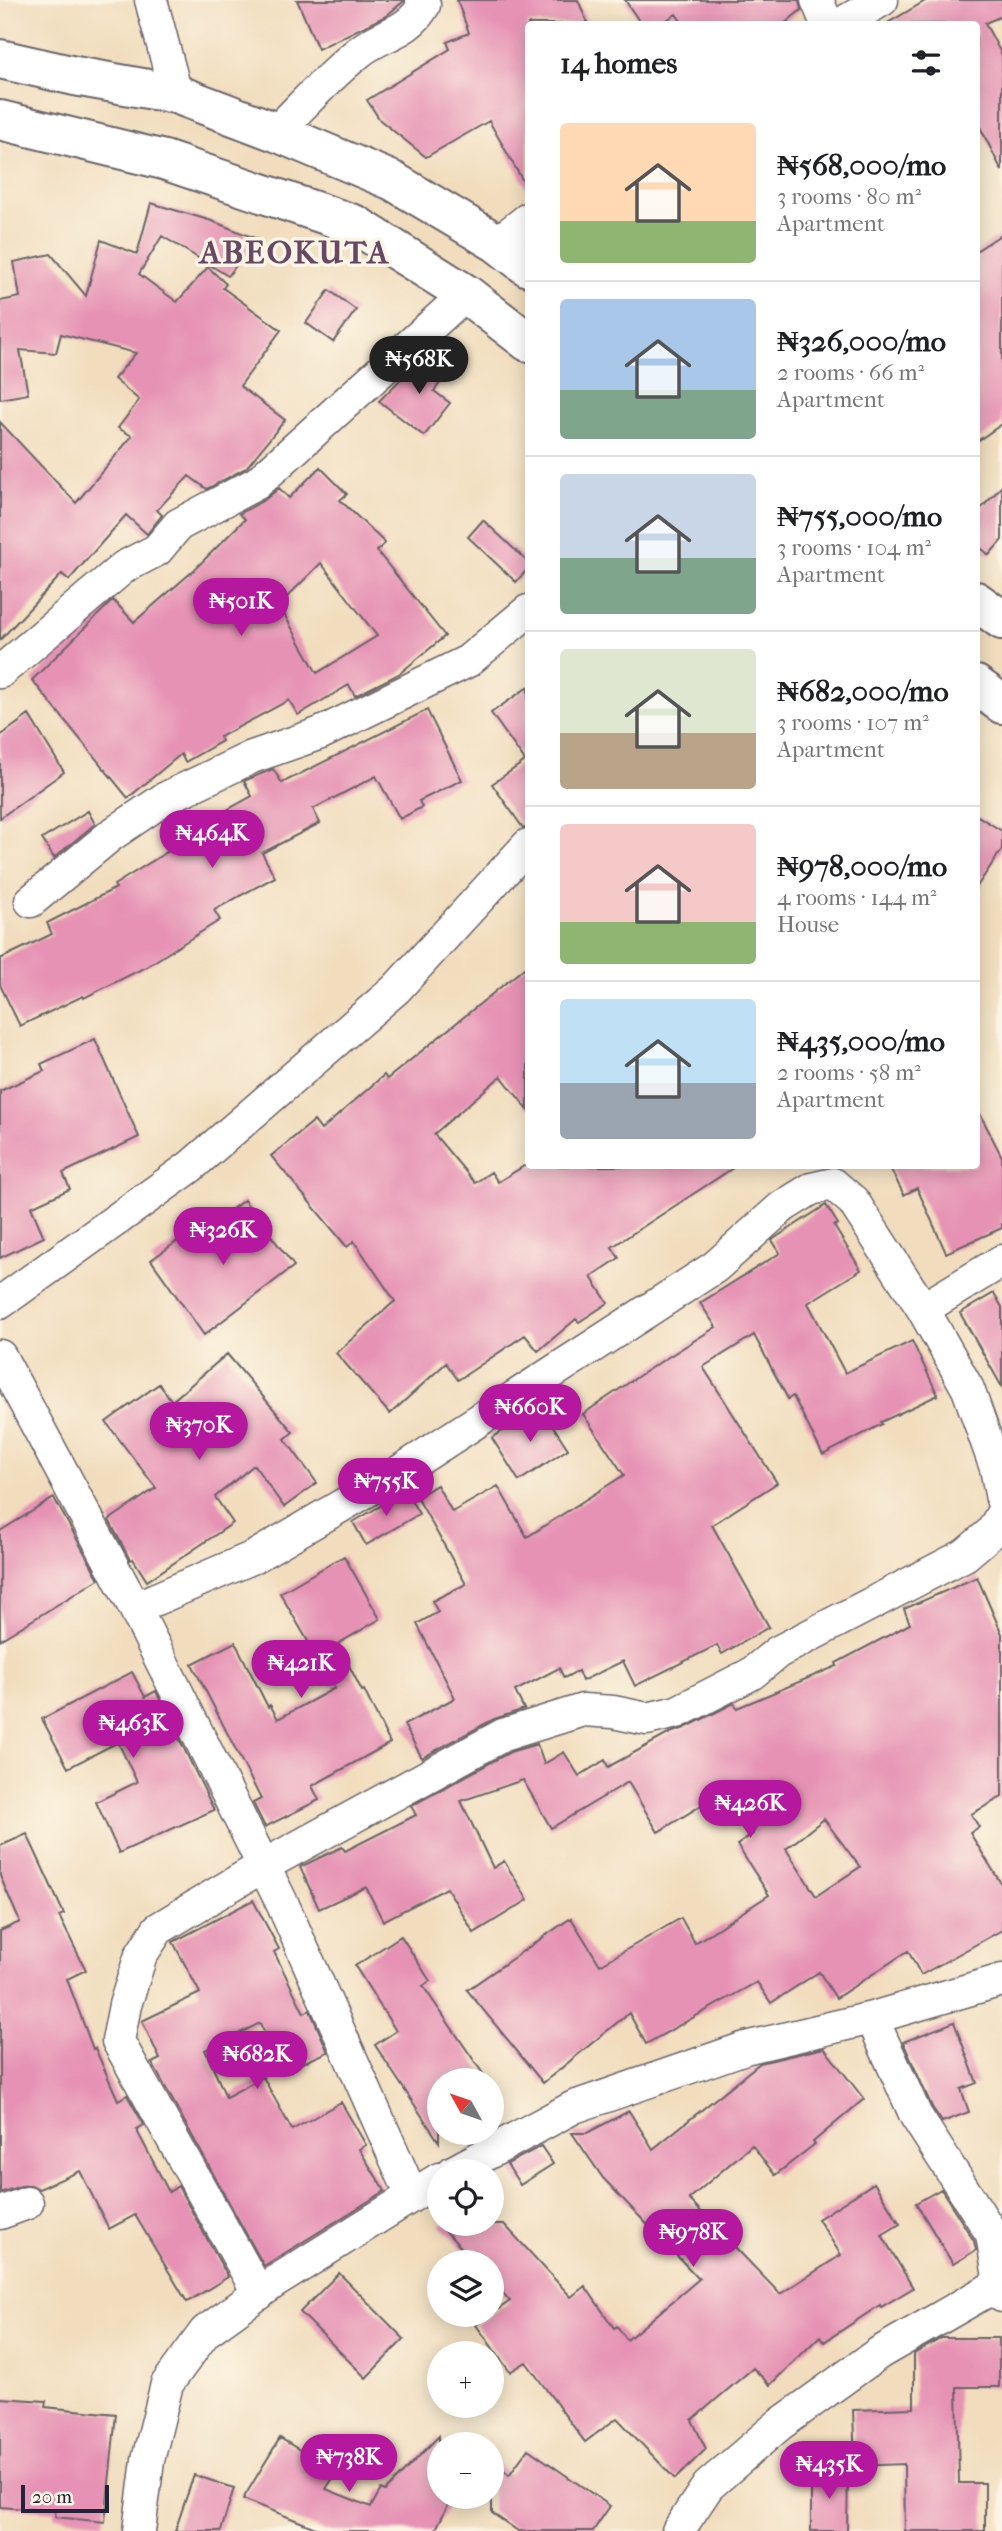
<!DOCTYPE html>
<html lang="en">
<head>
<meta charset="utf-8">
<style>
  body { margin:0; font-family:"IM FELL French Canon",serif; background:#f2f2f2; color:#202124; height:100vh; display:flex; flex-direction:column; font-size:26px; white-space:nowrap }
  * { box-sizing:border-box; margin:0 }
  p { font-size:23px; color:#757577 }
  .icon { flex:none; width:38px; height:38px; fill:none; stroke:currentColor; stroke-width:2; stroke-linecap:round; stroke-linejoin:round }
  .map { position:relative; flex:1; overflow:hidden }
  .details { position:absolute; left:525px; top:21px; width:455px; height:1148px; display:flex; flex-direction:column; background:#fff; border-radius:7px; box-shadow:0 4px 18px #0003 }
  .details>* { flex:none }
  .needle { width:46px; rotate:310deg }
  .tools { position:absolute; left:427px; top:2068px; display:grid; gap:14px }
  .tools a { display:grid; place-items:center; width:77px; height:77px; border-radius:50%; background:#fff; box-shadow:0 4px 18px #0003; font-size:35px }
  .scale { position:absolute; left:21px; bottom:18px; width:88px; box-sizing:border-box; padding-left:7px; border:4px solid #22223b; border-top:0; font-size:19px; line-height:24px; white-space:nowrap; color:#22223b; -webkit-text-stroke:5px #fcf5e5; paint-order:stroke }
  .price { position:absolute; translate:-50% -60px; padding:0 16px; border-radius:24px; background:#b5179e; color:#fff; font-size:23px; line-height:46px; filter:drop-shadow(0 2px 4px #0008) }
  .price::after { content:''; position:absolute; left:50%; top:42px; width:21px; height:16px; margin-left:-10px; background:inherit; clip-path:polygon(0 0,100% 0,50% 100%) }
  .price.selected { background:#222; color:#fff }
  ul { padding:0; list-style:none }
  li { display:flex; align-items:center; gap:21px; height:175px; padding:0 35px }
  li+li { border-top:2px solid #e0e0e0 }
  li span { display:grid; place-items:center; flex:none; width:196px; height:140px; border-radius:7px; color:#555 }
  li>.icon { margin-inline-start:auto }
  span .icon { width:84px; height:84px; fill:#fffc; stroke-width:1 }
  li b { font-size:30px }
  h2 { display:flex; justify-content:space-between; align-items:center; height:84px; padding:0 35px; font-size:30px }
  .map>svg:first-child { display:block }
</style>
</head>
<body>
<div class="map">
<svg width="1002" height="2531" viewBox="0 0 1002 2531">
  <rect width="100%" height="100%" fill="#fcf5e5"/>
  <filter id="ink" filterUnits="userSpaceOnUse"><feTurbulence type="fractalNoise" baseFrequency=".0143" numOctaves="2"/><feDisplacementMap in="SourceGraphic" scale="14" xChannelSelector="R" yChannelSelector="G"/><feConvolveMatrix kernelMatrix="1 2 1 2 8 2 1 2 1" color-interpolation-filters="sRGB"/></filter>
  <filter id="wash" filterUnits="userSpaceOnUse"><feTurbulence type="fractalNoise" baseFrequency=".00686" numOctaves="4" result="noise"/><feDisplacementMap in="SourceGraphic" scale="28" xChannelSelector="R" yChannelSelector="G"/><feGaussianBlur stdDeviation="1.57" result="paint"/><feColorMatrix in="noise" values="0 0 0 0 0 0 0 0 0 0 0 0 0 0 0 0 0 1.4 0 .05"/><feComposite in="paint" operator="in"/></filter>
  <g filter="url(#wash)">
    <rect width="100%" height="100%" fill="#f1ddbd"/>
    <g id="blocks">
      <path fill="#e692b4" fill-rule="evenodd" d="M 297,0 L 404,0 L 404,1 L 386,16 L 318,49 Z
        M 457,0 L 578,0 L 588,24 L 528,24 L 528,190 L 489,121 L 426,157 L 380,120 L 367,100 L 450,49 L 447,42 L 469,33 Z
        M 625,0 L 799,0 L 801,10 L 784,24 L 683,24 L 676,14 L 660,24 L 641,24 Z
        M 927,0 L 1002,0 L 1002,16 L 985,23 L 1002,55 L 1002,171 L 976,119 L 976,24 L 886,24 Z
        M 151,203 L 212,221 L 257,239 L 228,276 L 162,236 L 139,274 L 177,302 L 208,267 L 226,284 L 223,288 L 281,330 L 240,386 L 285,420 L 246,468 L 207,489 L 189,476 L 157,510 L 162,515 L 147,534 L 126,515 L 69,580 L 62,574 L 0,640 L 0,422 L 76,503 L 132,436 L 118,428 L 139,400 L 114,379 L 136,353 L 61,334 L 56,353 L 20,350 L 28,394 L 0,399 L 0,301 L 20,297 L 14,262 L 51,254 L 86,296 L 101,240 L 137,254 Z
        M 1002,234 L 1002,424 L 976,442 L 976,251 Z
        M 329,290 L 356,310 L 333,342 L 306,323 Z
        M 430,356 L 449,371 L 434,391 L 450,403 L 424,436 L 379,401 L 415,365 L 420,369 Z
        M 320,467 L 347,494 L 340,500 L 385,543 L 377,551 L 445,636 L 399,674 L 355,696 L 349,685 L 298,715 L 289,700 L 220,737 L 222,741 L 185,762 L 181,754 L 128,798 L 32,680 L 113,600 L 134,622 L 193,571 L 245,519 L 239,514 L 266,499 L 279,488 L 289,498 ZM 321,563 L 377,636 L 317,673 L 279,605 Z
        M 1002,486 L 1002,540 L 989,555 L 976,544 L 976,514 Z
        M 483,520 L 528,562 L 528,569 L 516,582 L 468,537 Z
        M 528,687 L 528,827 L 523,828 L 492,784 L 525,761 L 491,713 Z
        M 427,710 L 462,780 L 419,801 L 422,807 L 400,819 L 376,776 L 313,809 L 320,823 L 262,853 L 275,877 L 214,910 L 220,920 L 146,967 L 84,998 L 83,996 L 20,1026 L 0,985 L 0,959 L 52,934 L 47,923 L 116,888 L 114,885 L 202,830 L 200,825 L 252,796 L 244,781 L 273,769 L 282,783 Z
        M 29,715 L 64,772 L 0,818 L 0,736 Z
        M 88,811 L 95,824 L 54,858 L 42,839 Z
        M 976,815 L 1002,831 L 1002,849 L 976,888 Z
        M 528,965 L 528,1110 L 501,1076 L 434,1134 L 475,1183 L 491,1172 L 498,1182 L 524,1166 L 736,1166 L 612,1247 L 619,1258 L 591,1277 L 608,1303 L 579,1322 L 576,1319 L 538,1351 L 525,1335 L 458,1380 L 446,1363 L 390,1414 L 336,1353 L 395,1301 L 354,1241 L 347,1247 L 271,1156 L 314,1121 L 321,1130 L 384,1075 L 387,1079 Z
        M 95,1039 L 139,1137 L 63,1173 L 70,1189 L 31,1207 L 44,1237 L 0,1258 L 0,1091 L 44,1071 L 41,1064 Z
        M 976,1106 L 1002,1157 L 1002,1228 L 946,1253 L 917,1188 L 904,1195 L 889,1166 L 976,1166 Z
        M 244,1200 L 294,1266 L 204,1335 L 151,1260 L 189,1233 L 193,1239 Z
        M 826,1205 L 838,1224 L 834,1226 L 861,1270 L 808,1303 L 845,1373 L 912,1341 L 938,1395 L 881,1422 L 882,1424 L 823,1455 L 793,1396 L 788,1399 L 754,1335 L 703,1367 L 777,1483 L 712,1525 L 769,1627 L 722,1654 L 717,1645 L 635,1686 L 623,1661 L 582,1681 L 578,1671 L 564,1678 L 559,1668 L 515,1691 L 524,1709 L 494,1719 L 422,1758 L 404,1725 L 455,1698 L 417,1624 L 438,1612 L 432,1601 L 466,1584 L 417,1497 L 437,1485 L 452,1512 L 498,1486 L 527,1537 L 624,1475 L 583,1414 L 646,1371 L 716,1327 L 700,1303 L 780,1253 L 772,1240 Z
        M 994,1293 L 1002,1307 L 1002,1387 L 960,1313 Z
        M 227,1354 L 293,1432 L 285,1439 L 317,1483 L 284,1507 L 254,1465 L 215,1497 L 233,1523 L 147,1581 L 133,1559 L 130,1560 L 109,1520 L 156,1488 L 106,1422 L 159,1384 L 172,1401 Z
        M 540,1406 L 568,1449 L 519,1481 L 492,1438 Z
        M 406,1491 L 419,1514 L 366,1545 L 353,1522 Z
        M 54,1498 L 99,1579 L 0,1640 L 0,1531 Z
        M 344,1556 L 380,1619 L 338,1644 L 362,1691 L 364,1690 L 390,1743 L 312,1786 L 319,1800 L 265,1827 L 253,1803 L 261,1799 L 192,1664 L 235,1642 L 268,1707 L 270,1705 L 278,1719 L 335,1688 L 280,1593 Z
        M 977,1577 L 1002,1634 L 1002,1797 L 971,1814 L 979,1827 L 970,1833 L 1002,1885 L 1002,1930 L 921,1975 L 908,1951 L 836,1998 L 819,1972 L 771,2003 L 757,1982 L 646,2044 L 629,2013 L 543,2083 L 467,1990 L 571,1918 L 600,1965 L 681,1918 L 695,1943 L 769,1895 L 737,1845 L 753,1834 L 728,1789 L 658,1832 L 628,1782 L 551,1828 L 523,1780 L 461,1801 L 493,1868 L 504,1861 L 528,1900 L 474,1933 L 447,1888 L 383,1921 L 366,1887 L 319,1909 L 300,1867 L 342,1847 L 345,1851 L 416,1815 L 411,1806 L 510,1752 L 537,1744 L 544,1764 L 564,1752 L 579,1776 L 605,1760 L 608,1767 L 670,1733 L 685,1728 L 734,1703 L 737,1708 L 837,1666 L 836,1663 L 910,1624 L 904,1609 ZM 824,1819 L 860,1867 L 816,1896 L 786,1849 Z
        M 132,1672 L 145,1697 L 156,1691 L 214,1810 L 119,1853 L 96,1802 L 137,1782 L 118,1742 L 68,1768 L 42,1719 Z
        M 27,1834 L 64,1914 L 59,1916 L 86,1970 L 67,1979 L 93,2049 L 95,2048 L 118,2100 L 127,2095 L 144,2125 L 136,2129 L 169,2192 L 178,2186 L 228,2277 L 187,2302 L 135,2215 L 109,2229 L 80,2171 L 39,2189 L 31,2185 L 21,2186 L 0,2193 L 0,1931 L 20,1922 L 0,1876 L 0,1846 Z
        M 253,1900 L 279,1949 L 274,1952 L 304,2013 L 310,2010 L 328,2052 L 282,2072 L 260,2023 L 205,2050 L 226,2097 L 263,2077 L 292,2130 L 341,2102 L 366,2145 L 359,2149 L 385,2191 L 264,2266 L 152,2063 L 160,2059 L 142,2021 L 200,1993 L 173,1942 Z
        M 401,1936 L 430,1981 L 423,1986 L 488,2081 L 439,2081 L 439,2142 L 375,2045 L 396,2031 L 355,1966 Z
        M 954,2022 L 977,2083 L 961,2089 L 969,2112 L 942,2122 L 932,2107 L 903,2042 Z
        M 824,2048 L 864,2099 L 813,2142 L 815,2144 L 775,2175 L 752,2145 L 689,2199 L 780,2294 L 841,2255 L 818,2219 L 874,2183 L 900,2224 L 882,2235 L 913,2288 L 881,2307 L 880,2305 L 824,2342 L 820,2336 L 770,2385 L 753,2368 L 692,2420 L 706,2449 L 675,2479 L 617,2418 L 585,2442 L 526,2362 L 510,2372 L 476,2325 L 510,2301 L 492,2281 L 492,2263 L 475,2263 L 439,2224 L 504,2224 L 571,2297 L 585,2286 L 614,2328 L 617,2326 L 627,2340 L 699,2279 L 603,2178 L 572,2133 L 587,2133 L 629,2111 L 653,2149 L 760,2063 Z
        M 541,2146 L 553,2164 L 520,2185 L 507,2164 Z
        M 941,2189 L 974,2241 L 976,2250 L 953,2264 L 916,2203 Z
        M 339,2273 L 404,2339 L 366,2378 L 300,2312 Z
        M 942,2338 L 999,2338 L 999,2387 L 957,2387 L 959,2483 L 985,2483 L 985,2531 L 905,2531 L 904,2464 L 855,2466 L 853,2410 L 914,2408 L 914,2354 Z
        M 0,2398 L 46,2401 L 45,2407 L 116,2414 L 105,2522 L 55,2517 L 55,2511 L 0,2507 Z
        M 439,2436 L 439,2497 L 452,2497 L 435,2531 L 323,2531 L 243,2499 L 280,2438 L 311,2457 L 314,2451 L 340,2467 L 326,2489 L 371,2507 L 381,2489 L 385,2491 Z
        M 528,2449 L 610,2506 L 593,2531 L 518,2531 L 492,2513 L 492,2458 L 509,2475 Z
        M 848,2470 L 847,2531 L 811,2531 L 811,2472 Z
        M 194,2475 L 234,2488 L 221,2531 L 175,2531 Z"/>
    </g>
  </g>
  <g filter="url(#ink)">
    <use href="#blocks" fill-opacity="0" stroke="#6a6368" stroke-width="2"/>
    <g fill="none" stroke-linecap="round" stroke-linejoin="round">
      <defs>
        <path id="minor" d="M 151,0 L 176,94
          M 817,0 L 827,24
          M 841,24 L 882,0
          M 276,132 C 303,105 329,76 359,52 C 382,33 408,34 424,5 L 422,0
          M 497,243 L 528,219
          M 0,672 L 124,567 L 157,550 L 178,525 L 257,483 L 466,294
          M 31,901 L 111,835 L 164,799 L 252,757 L 321,733 L 468,661 L 528,611
          M 0,1303 L 190,1167 L 396,989 L 528,845
          M 923,1309 L 1002,1261
          M 0,1356 L 135,1608 L 283,1905 L 412,2196
          M 135,1608 L 254,1557 L 399,1472 L 715,1267 L 782,1207 L 811,1189 L 833,1184 L 853,1201 L 923,1309 L 968,1389 L 996,1468 L 1002,1499
          M 872,2018 L 916,2116 L 992,2234 L 1002,2296
          M 453,2172 L 574,2107 L 745,2048 L 872,2018 L 1002,1980
          M 0,2213 L 27,2203
          M 259,2294 L 118,2041 L 125,2005 L 141,1955 L 158,1929 L 263,1866 L 503,1735 L 583,1710 L 613,1712 L 647,1719 L 677,1712 L 751,1674 L 778,1652 L 965,1555 L 992,1532 L 1002,1514
          M 139,2531 L 148,2460 L 167,2384 L 205,2332 L 273,2283 L 439,2179
          M 678,2531 L 708,2486 L 779,2425 L 879,2353 L 999,2284"/>
        <path id="trunk" d="M 0,59 L 75,76 L 176,94 L 276,132 L 393,181 L 497,243 L 528,267
          M 0,120 L 164,160 L 356,225 L 466,294 L 528,342
          M 976,601 L 1002,620
          M 976,685 L 1002,704"/>
      </defs>
      <use href="#minor" stroke="#6a6368" stroke-width="35"/>
      <use href="#trunk" stroke="#6a6368" stroke-width="42"/>
      <use href="#minor" stroke="#fff" stroke-width="32"/>
      <use href="#trunk" stroke="#fff" stroke-width="38"/>
    </g>
  </g>
  <g text-anchor="middle" dominant-baseline="central" stroke-width="7" stroke-linejoin="round" paint-order="stroke">
    <g font-size="32" font-weight="bold" letter-spacing="2" fill="#674965" stroke="#fcf5e5">
      <text x="295" y="252">ABEOKUTA</text>
    </g>
  </g>
</svg>
<div class="tools">
<a><svg class="needle" viewBox="-14 -14 28 28"><path d="M0-13l5 13h-10z" fill="#e53935"/><path d="M0 13l5-13h-10z" fill="#757577"/></svg></a>
<a><svg class="icon" aria-label="locate" viewBox="0 0 24 24"><circle cx="12" cy="12" r="6"/><path d="M12 2v4M12 18v4M2 12h4M18 12h4"/></svg></a>
<a><svg class="icon" aria-label="layers" viewBox="0 0 24 24"><path d="M12 4l9 5-9 5-9-5zM3 14l9 5 9-5"/></svg></a>
<a>+</a>
<a>−</a>
</div>
<div class="scale">20 m</div>
<b class="price selected" style="left:419px;top:396px">₦568K</b>
<b class="price" style="left:241px;top:638px">₦501K</b>
<b class="price" style="left:212px;top:870px">₦464K</b>
<b class="price" style="left:223px;top:1267px">₦326K</b>
<b class="price" style="left:530px;top:1444px">₦660K</b>
<b class="price" style="left:199px;top:1462px">₦370K</b>
<b class="price" style="left:386px;top:1518px">₦755K</b>
<b class="price" style="left:301px;top:1700px">₦421K</b>
<b class="price" style="left:133px;top:1760px">₦463K</b>
<b class="price" style="left:750px;top:1840px">₦426K</b>
<b class="price" style="left:257px;top:2091px">₦682K</b>
<b class="price" style="left:693px;top:2269px">₦978K</b>
<b class="price" style="left:349px;top:2494px">₦738K</b>
<b class="price" style="left:829px;top:2501px">₦435K</b>
<section class="details">
<h2>14 homes<svg class="icon" aria-label="filters" viewBox="0 0 24 24"><path d="M4 7h16M4 17h16"/><circle cx="9" cy="7" r="2"/><circle cx="15" cy="17" r="2"/></svg></h2>
<ul>
<li><span style="background:linear-gradient(#ffd9b3 70%,#8fb573 0)"><svg class="icon" aria-label="home" viewBox="0 0 24 24"><path d="M3 11l9-7 9 7M6 9v11h12V9"/></svg></span><div><b>₦568,000/mo</b><p>3 rooms · 80 m²</p><p>Apartment</p></div></li>
<li><span style="background:linear-gradient(#a9c7e8 65%,#7fa58c 0)"><svg class="icon" aria-label="home" viewBox="0 0 24 24"><path d="M3 11l9-7 9 7M6 9v11h12V9"/></svg></span><div><b>₦326,000/mo</b><p>2 rooms · 66 m²</p><p>Apartment</p></div></li>
<li><span style="background:linear-gradient(#c9d6e8 60%,#7fa58c 0)"><svg class="icon" aria-label="home" viewBox="0 0 24 24"><path d="M3 11l9-7 9 7M6 9v11h12V9"/></svg></span><div><b>₦755,000/mo</b><p>3 rooms · 104 m²</p><p>Apartment</p></div></li>
<li><span style="background:linear-gradient(#dfe7d0 60%,#b9a48a 0)"><svg class="icon" aria-label="home" viewBox="0 0 24 24"><path d="M3 11l9-7 9 7M6 9v11h12V9"/></svg></span><div><b>₦682,000/mo</b><p>3 rooms · 107 m²</p><p>Apartment</p></div></li>
<li><span style="background:linear-gradient(#f6c9c9 70%,#8fb573 0)"><svg class="icon" aria-label="home" viewBox="0 0 24 24"><path d="M3 11l9-7 9 7M6 9v11h12V9"/></svg></span><div><b>₦978,000/mo</b><p>4 rooms · 144 m²</p><p>House</p></div></li>
<li><span style="background:linear-gradient(#bfe0f5 60%,#9aa5b1 0)"><svg class="icon" aria-label="home" viewBox="0 0 24 24"><path d="M3 11l9-7 9 7M6 9v11h12V9"/></svg></span><div><b>₦435,000/mo</b><p>2 rooms · 58 m²</p><p>Apartment</p></div></li>
</ul>
</section>
</div>
</body>
</html>
